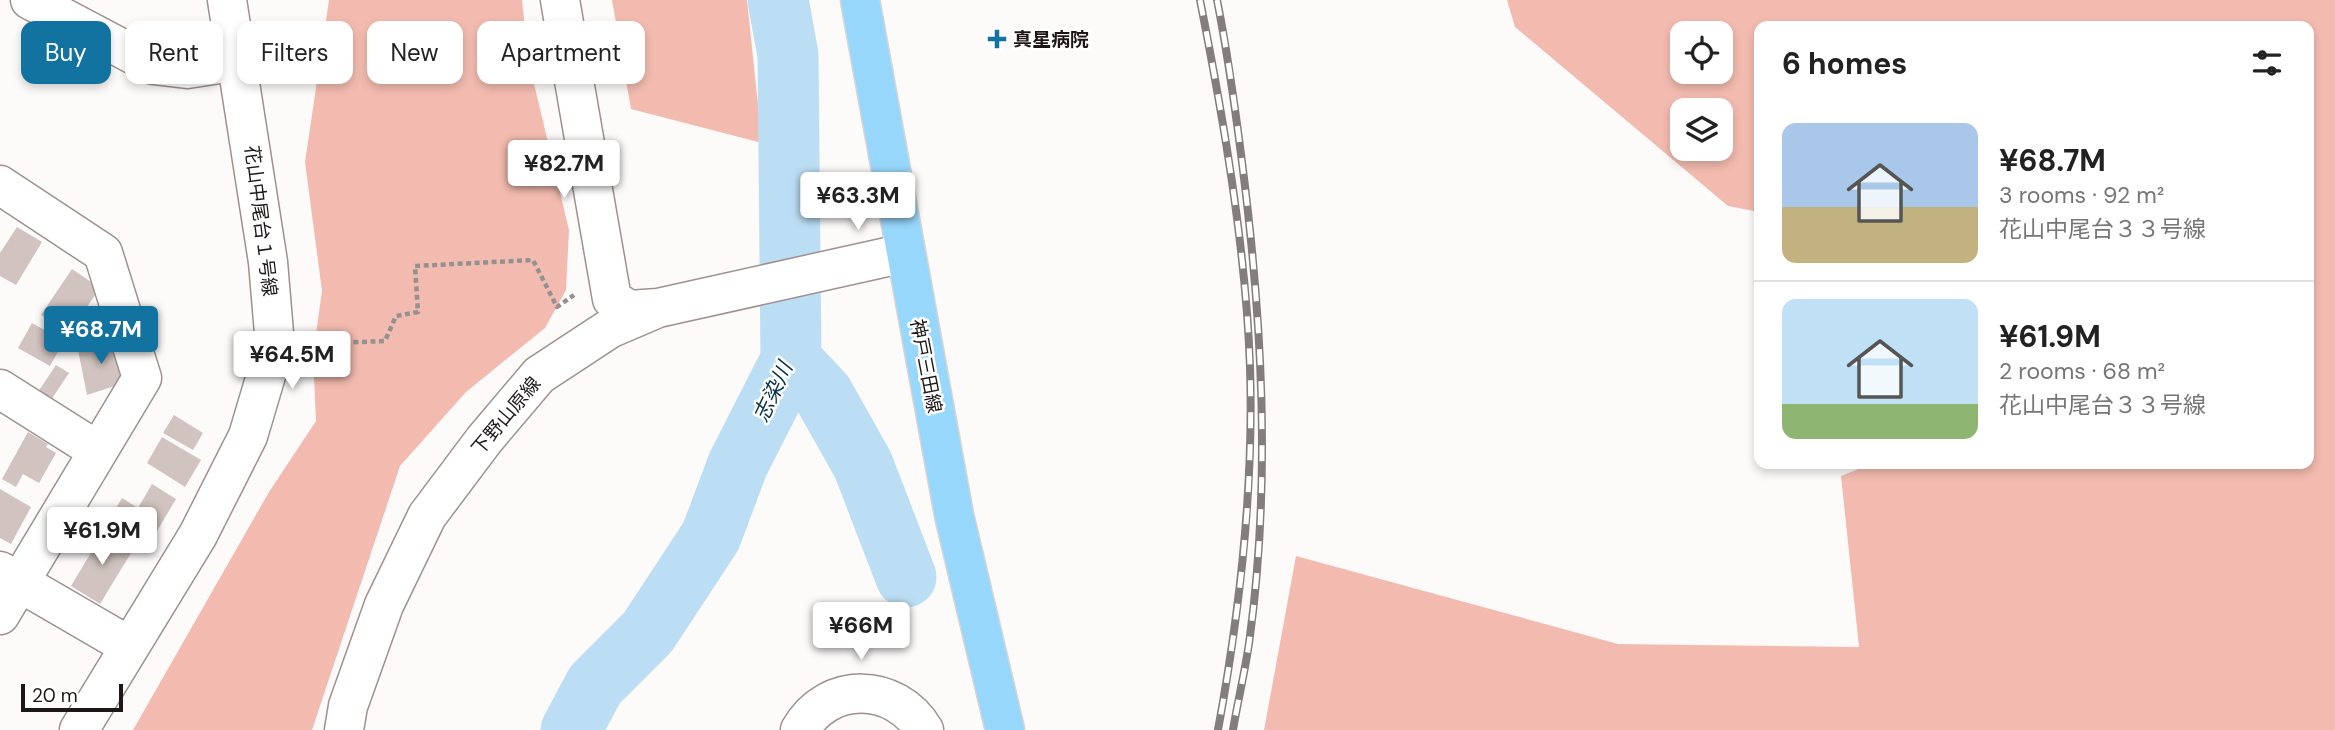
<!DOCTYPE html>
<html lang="en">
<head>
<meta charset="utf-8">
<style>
  body { margin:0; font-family:"DM Sans","Noto Sans JP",sans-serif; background:#f2f2f2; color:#222; height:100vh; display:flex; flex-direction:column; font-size:26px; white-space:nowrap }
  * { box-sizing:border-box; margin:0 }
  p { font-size:23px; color:#767676 }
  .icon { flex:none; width:38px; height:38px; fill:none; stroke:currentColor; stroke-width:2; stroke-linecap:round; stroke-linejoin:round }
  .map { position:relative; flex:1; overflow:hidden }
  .details { position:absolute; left:1754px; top:21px; width:560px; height:448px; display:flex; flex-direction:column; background:#fff; border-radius:14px; box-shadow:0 4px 10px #0003 }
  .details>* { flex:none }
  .top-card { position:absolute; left:21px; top:21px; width:665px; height:63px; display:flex; gap:14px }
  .tools { position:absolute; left:1670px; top:21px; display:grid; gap:14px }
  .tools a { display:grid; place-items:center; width:63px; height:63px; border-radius:14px; background:#fff; box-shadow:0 4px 10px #0003; font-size:35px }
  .scale { position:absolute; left:21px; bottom:18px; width:102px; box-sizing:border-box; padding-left:7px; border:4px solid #1d1817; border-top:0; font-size:19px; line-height:24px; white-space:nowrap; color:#1d1817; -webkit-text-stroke:5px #fff; paint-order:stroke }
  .price { position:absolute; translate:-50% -60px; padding:0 16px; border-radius:7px; background:#fff; color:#222; font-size:23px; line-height:46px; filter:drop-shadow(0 2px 4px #0008) }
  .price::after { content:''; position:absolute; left:50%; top:42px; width:21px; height:16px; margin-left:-10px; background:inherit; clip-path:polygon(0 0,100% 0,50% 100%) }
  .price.active { background:#1373a0; color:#fff }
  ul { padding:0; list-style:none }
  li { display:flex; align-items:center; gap:21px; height:175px; padding:0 28px }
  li+li { border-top:2px solid #e0e0e0 }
  li span { display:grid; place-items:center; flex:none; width:196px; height:140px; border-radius:14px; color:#555 }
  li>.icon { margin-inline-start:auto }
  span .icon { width:84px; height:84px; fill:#fffc; stroke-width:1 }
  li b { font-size:30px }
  h2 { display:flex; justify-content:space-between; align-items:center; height:84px; padding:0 28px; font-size:30px }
  .pill { padding:0 24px; border-radius:14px; background:#fff; box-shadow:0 4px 10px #0003; font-size:24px; line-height:63px }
  .pill.active { background:#1373a0; color:#fff }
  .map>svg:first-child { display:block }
</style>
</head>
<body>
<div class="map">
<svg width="2335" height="730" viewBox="0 0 2335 730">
  <rect width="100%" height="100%" fill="#fdfafa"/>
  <path fill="#f3bbaf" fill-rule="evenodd" d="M 329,0 L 522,0 L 529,63 L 569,230 L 566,290 L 545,328 L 466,392 L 400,466 L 312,730 L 133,730 L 269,492 L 316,421 L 313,355 L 322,291 L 305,162 Z
    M 612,0 L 747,0 L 762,143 L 631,109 Z
    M 1507,0 L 2335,0 L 2335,730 L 1264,730 L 1296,556 L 1618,644 L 1859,647 L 1841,476 L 1871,464 L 2308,464 L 2308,26 L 1759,26 L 1759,212 L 1728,206 L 1515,27 ZM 1720,33 L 1720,72 L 1682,72 L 1682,33 ZM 1720,110 L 1720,149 L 1682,149 L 1682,110 Z"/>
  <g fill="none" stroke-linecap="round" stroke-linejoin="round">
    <path stroke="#bcdef4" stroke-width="61" d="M 791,360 L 823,394 L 863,465 L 906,577
      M 571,730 L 595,685 L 648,632 L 711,536 L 738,464 L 791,360 L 788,55 L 778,0"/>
  </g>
  <path fill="#d1c3c0" d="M 17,227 L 42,242 L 16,285 L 0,276 L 0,253 Z
    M 72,269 L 100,288 L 69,333 L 41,315 Z
    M 32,323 L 64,341 L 50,366 L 18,348 Z
    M 115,337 L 124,383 L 87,395 L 78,350 L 90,347 L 89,342 Z
    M 56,365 L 69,373 L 51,400 L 38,392 Z
    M 174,415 L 203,433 L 193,450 L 163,433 Z
    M 28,432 L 48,444 L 46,447 L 56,453 L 39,483 L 23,474 L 16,487 L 2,479 Z
    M 162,437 L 201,460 L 185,487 L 147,463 Z
    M 152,484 L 176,499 L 148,546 L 107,523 L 122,498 L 138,508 Z
    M 0,489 L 31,507 L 11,544 L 0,538 Z
    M 104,531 L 134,548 L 100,604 L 71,586 Z"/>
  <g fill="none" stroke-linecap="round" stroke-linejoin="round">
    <defs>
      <path id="minor" d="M 30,0 L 153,65 L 187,69 L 239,61
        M 0,185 L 103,253 L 142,378 L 0,615
        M 0,389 L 98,451
        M 0,571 L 129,646"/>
      <path id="tertiary" d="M 560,0 L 612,299 L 629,310 L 658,308
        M 79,730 L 198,535 L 248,436 L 275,345 L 268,262 L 227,0
        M 344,730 L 348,706 L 384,605 L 427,516 L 484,440 L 539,375 L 609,329 L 658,308 L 905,253
        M 800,730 C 828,681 895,682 924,730"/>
      <path id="primary" d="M 860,0 L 954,515 L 1005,730"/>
    </defs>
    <use href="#minor" stroke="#9e918e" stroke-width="41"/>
    <use href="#tertiary" stroke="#9e918e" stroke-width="41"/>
    <use href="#primary" stroke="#d6d5d5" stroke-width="41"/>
    <path stroke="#949190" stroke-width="4.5" stroke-dasharray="5 3.5" stroke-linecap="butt" d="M 311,344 L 385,341 L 396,316 L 418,312 L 415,266 L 533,260 L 557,307 L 574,295"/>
    <use href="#minor" stroke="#fff" stroke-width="38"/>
    <use href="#tertiary" stroke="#fff" stroke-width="38"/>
    <use href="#primary" stroke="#97d7fb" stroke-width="38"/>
    <defs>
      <path id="rail" d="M 1200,0 C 1223,116 1246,249 1250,367 C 1254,489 1240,610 1218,730
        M 1217,0 C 1228,54 1235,107 1242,162 C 1262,318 1271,479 1250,636 C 1246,668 1238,699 1233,730"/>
    </defs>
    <use href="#rail" stroke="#827e7d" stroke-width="8"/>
    <use href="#rail" stroke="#fff" stroke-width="5" stroke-dasharray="16" stroke-linecap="butt"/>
  </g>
  <path fill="#1373a0" stroke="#fff" stroke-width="2.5" d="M993.5 28.5h7v7h7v7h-7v7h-7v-7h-7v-7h7z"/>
  <g text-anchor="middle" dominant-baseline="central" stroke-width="5" stroke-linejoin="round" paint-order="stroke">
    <g font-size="19" font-weight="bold" fill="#1d1817" stroke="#fff" text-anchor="start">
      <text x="1013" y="39">真星病院</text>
    </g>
    <g font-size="19" fill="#1d1817" stroke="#fff">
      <text transform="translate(261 221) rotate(83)">花山中尾台１号線</text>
      <text transform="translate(926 366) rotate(79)">神戸三田線</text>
      <text transform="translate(506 416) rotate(-50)">下野山原線</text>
    </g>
    <g font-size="21" font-style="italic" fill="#083348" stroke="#fff">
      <text transform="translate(773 392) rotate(-65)">志染川</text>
    </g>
  </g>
</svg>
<div class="tools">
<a><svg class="icon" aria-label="locate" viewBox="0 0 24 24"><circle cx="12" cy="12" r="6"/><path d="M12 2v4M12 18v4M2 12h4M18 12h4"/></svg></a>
<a><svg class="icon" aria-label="layers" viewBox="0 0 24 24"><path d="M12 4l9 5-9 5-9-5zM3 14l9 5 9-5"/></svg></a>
</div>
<div class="scale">20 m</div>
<b class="price" style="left:564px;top:200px">¥82.7M</b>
<b class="price" style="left:858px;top:232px">¥63.3M</b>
<b class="price active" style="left:101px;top:366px">¥68.7M</b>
<b class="price" style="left:292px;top:391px">¥64.5M</b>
<b class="price" style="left:102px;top:567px">¥61.9M</b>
<b class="price" style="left:861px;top:662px">¥66M</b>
<div class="top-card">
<a class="pill active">Buy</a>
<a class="pill">Rent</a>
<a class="pill">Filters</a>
<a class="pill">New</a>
<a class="pill">Apartment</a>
</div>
<section class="details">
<h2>6 homes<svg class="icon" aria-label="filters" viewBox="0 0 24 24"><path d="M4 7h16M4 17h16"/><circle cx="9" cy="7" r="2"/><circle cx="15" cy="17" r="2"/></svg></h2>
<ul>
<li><span style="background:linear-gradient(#a9c7e8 60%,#c2b280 0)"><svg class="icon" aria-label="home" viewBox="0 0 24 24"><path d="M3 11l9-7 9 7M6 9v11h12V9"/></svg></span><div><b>¥68.7M</b><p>3 rooms · 92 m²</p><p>花山中尾台３３号線</p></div></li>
<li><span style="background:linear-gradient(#bfe0f5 75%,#8fb573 0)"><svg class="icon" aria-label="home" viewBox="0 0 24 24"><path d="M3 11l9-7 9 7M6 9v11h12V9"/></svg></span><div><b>¥61.9M</b><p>2 rooms · 68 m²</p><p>花山中尾台３３号線</p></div></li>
</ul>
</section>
</div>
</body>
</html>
